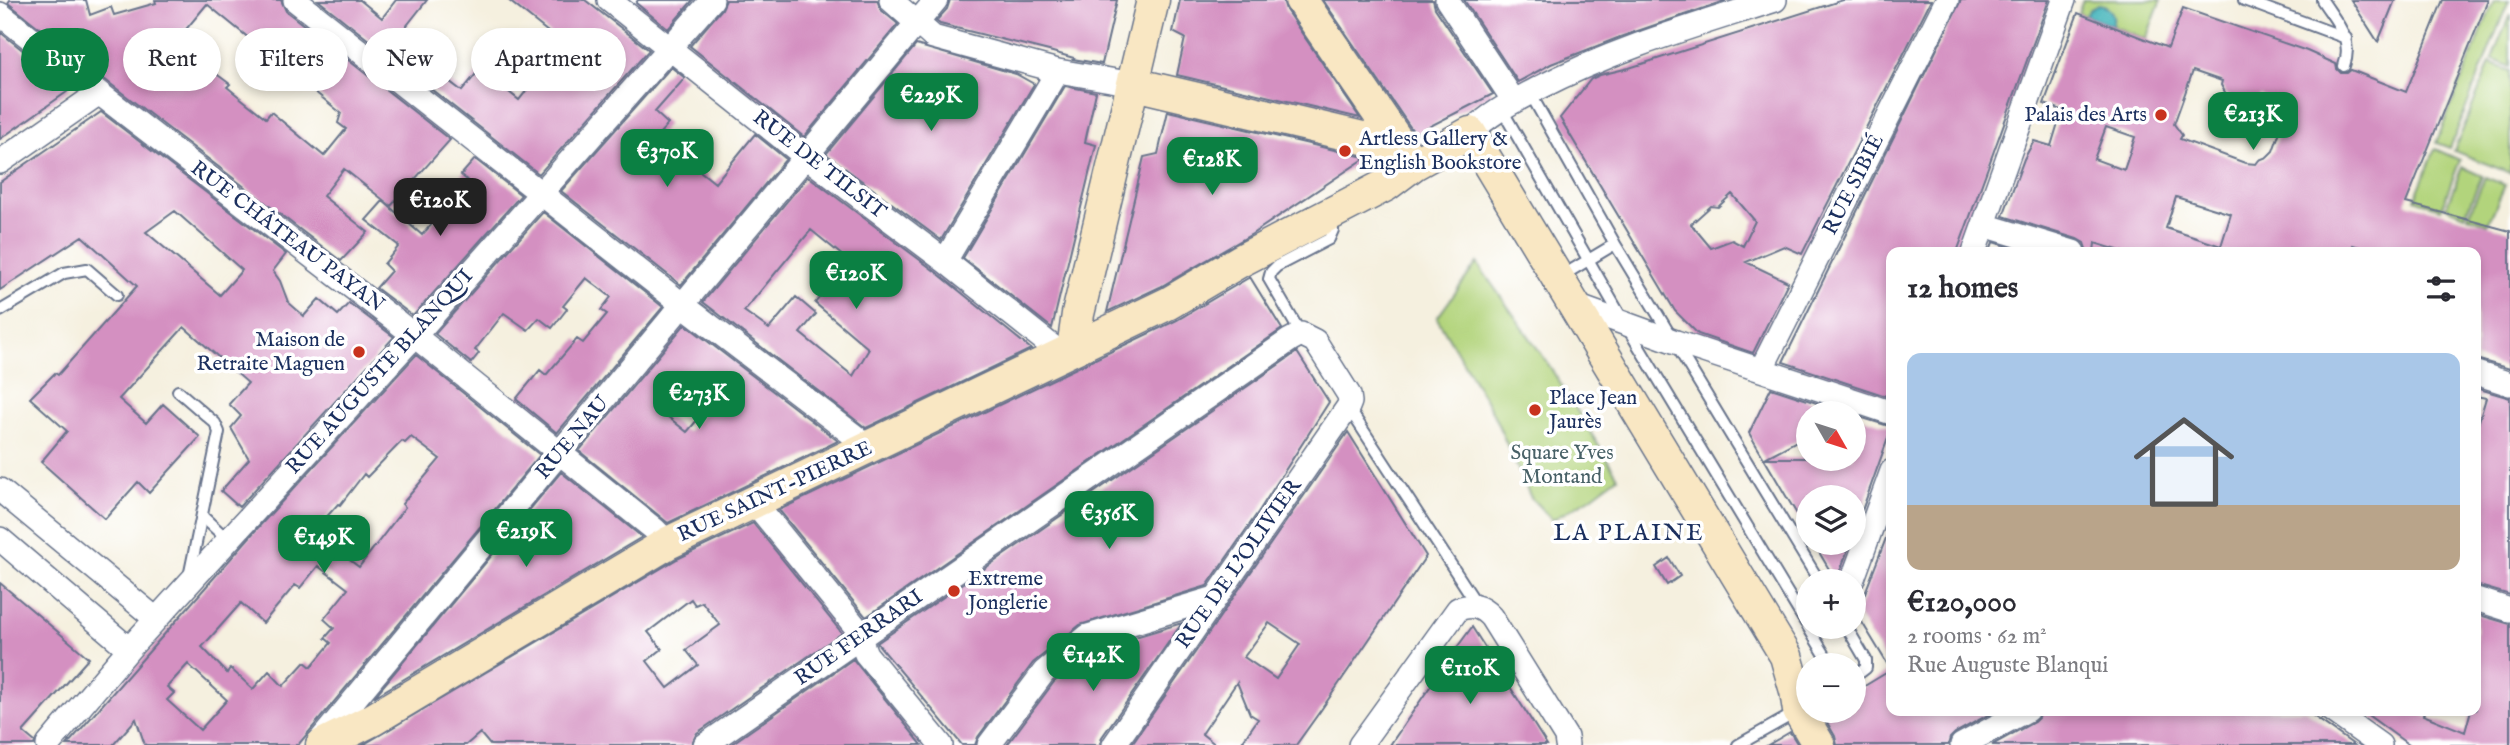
<!DOCTYPE html>
<html lang="en">
<head>
<meta charset="utf-8">
<style>
  body { margin:0; font-family:"IM FELL English",serif; background:#f2f2f3; color:#2b2b33; height:100vh; display:flex; flex-direction:column; font-size:26px; white-space:nowrap }
  * { box-sizing:border-box; margin:0 }
  p { font-size:23px; color:#7c7c81 }
  .icon { flex:none; width:38px; height:38px; fill:none; stroke:currentColor; stroke-width:2; stroke-linecap:round; stroke-linejoin:round }
  .map { position:relative; flex:1; overflow:hidden }
  .side { position:absolute; left:1886px; top:247px; width:595px; height:469px; display:flex; flex-direction:column; background:#fff; border-radius:14px; box-shadow:0 4px 10px #0003 }
  .side>* { flex:none }
  .guide { position:absolute; left:21px; top:28px; width:665px; height:63px; display:flex; gap:14px }
  .needle { width:46px; rotate:129deg }
  .fabs { position:absolute; left:1796px; top:401px; display:grid; gap:14px }
  .fabs a { display:grid; place-items:center; width:70px; height:70px; border-radius:50%; background:#fff; box-shadow:0 4px 10px #0003; font-size:35px }
  .price { position:absolute; translate:-50% -60px; padding:0 16px; border-radius:14px; background:#0b8043; color:#fff; font-size:23px; line-height:46px; filter:drop-shadow(0 2px 4px #0008) }
  .price::after { content:''; position:absolute; left:50%; top:42px; width:21px; height:16px; margin-left:-10px; background:inherit; clip-path:polygon(0 0,100% 0,50% 100%) }
  .price.active { background:#222; color:#fff }
  ul { padding:0; list-style:none }
  li { display:grid; align-content:center; gap:14px; height:371px; padding:0 21px }
  li+li { border-top:2px solid #e1e1e2 }
  li span { display:grid; place-items:center; height:217px; border-radius:14px; color:#555 }
  li>.icon { margin-inline-start:auto }
  span .icon { width:126px; height:126px; fill:#fffc; stroke-width:1 }
  li b { font-size:30px }
  h2 { display:flex; justify-content:space-between; align-items:center; height:84px; padding:0 21px; font-size:30px }
  .chip { padding:0 24px; border-radius:32px; background:#fff; box-shadow:0 4px 10px #0003; font-size:24px; line-height:63px }
  .chip.active { background:#0b8043; color:#fff }
  .map>svg:first-child { display:block }
</style>
</head>
<body>
<div class="map">
<svg width="2510" height="745" viewBox="0 0 2510 745">
  <rect width="100%" height="100%" fill="#fff"/>
  <filter id="ink" filterUnits="userSpaceOnUse"><feTurbulence type="fractalNoise" baseFrequency=".0143" numOctaves="2"/><feDisplacementMap in="SourceGraphic" scale="14" xChannelSelector="R" yChannelSelector="G"/><feConvolveMatrix kernelMatrix="1 2 1 2 8 2 1 2 1" color-interpolation-filters="sRGB"/></filter>
  <filter id="wash" filterUnits="userSpaceOnUse"><feTurbulence type="fractalNoise" baseFrequency=".00686" numOctaves="4" result="noise"/><feDisplacementMap in="SourceGraphic" scale="28" xChannelSelector="R" yChannelSelector="G"/><feGaussianBlur stdDeviation="1.57" result="paint"/><feColorMatrix in="noise" values="0 0 0 0 0 0 0 0 0 0 0 0 0 0 0 0 0 1.4 0 .05"/><feComposite in="paint" operator="in"/></filter>
  <g filter="url(#wash)">
    <rect width="100%" height="100%" fill="#f5f0df"/>
    <path fill="#b2d47c" stroke="#66826d" stroke-width="2" d="M 2083,0 L 2161,0 L 2146,39 L 2078,13 Z
      M 2494,0 L 2509,0 L 2450,148 L 2436,143 Z
      M 2510,14 L 2510,67 L 2492,59 Z
      M 2490,63 L 2510,71 L 2510,173 L 2454,151 Z
      M 2435,149 L 2460,160 L 2441,209 L 2415,199 Z
      M 2462,167 L 2482,176 L 2465,215 L 2446,207 Z
      M 2485,177 L 2505,185 L 2488,224 L 2468,216 Z
      M 1477,263 L 1547,362 L 1618,477 L 1590,498 L 1552,520 L 1531,498 L 1491,409 L 1437,318 Z"/>
    <path fill="#46b6bc" stroke="#30728d" stroke-width="2" d="M 2098,5 C 2110,6 2116,14 2112,26 L 2086,16 L 2089,10 Z"/>
    <g id="blocks">
      <path fill="#d490c1" fill-rule="evenodd" d="M 10,0 L 86,0 L 90,15 L 111,7 L 114,15 L 156,3 L 155,0 L 281,0 L 286,11 L 450,140 L 391,206 L 344,169 L 323,196 L 368,232 L 341,261 L 108,82 L 8,3 ZM 207,4 L 341,113 L 338,123 L 346,129 L 324,156 L 271,112 L 266,118 L 248,104 L 227,87 L 230,84 L 211,70 L 213,68 L 177,40 Z
        M 318,0 L 360,0 L 382,18 L 396,0 L 427,0 L 401,33 L 411,40 L 405,47 L 462,91 L 480,69 L 519,100 L 563,44 L 508,0 L 585,0 L 649,50 L 539,174 Z
        M 638,0 L 693,0 L 668,29 L 636,3 Z
        M 726,0 L 877,0 L 881,10 L 898,24 L 804,137 L 690,46 L 722,9 Z
        M 950,0 L 1117,0 L 1102,64 L 1073,59 L 1074,58 L 1049,51 L 940,24 L 936,21 L 947,9 Z
        M 1180,0 L 1283,0 L 1286,10 L 1360,118 L 1177,75 L 1185,38 L 1173,32 Z
        M 1323,0 L 1433,0 L 1435,8 L 1493,94 L 1415,134 Z
        M 1464,0 L 1725,0 L 1725,1 L 1620,37 L 1551,64 L 1518,82 Z
        M 1843,0 L 1931,0 L 1802,254 L 1784,246 L 1746,262 L 1788,282 L 1753,353 L 1698,334 L 1675,311 L 1560,118 L 1591,79 L 1600,75 L 1629,68 ZM 1732,194 L 1755,221 L 1743,246 L 1732,240 L 1711,248 L 1691,224 L 1711,206 L 1718,207 Z
        M 1961,0 L 2049,0 L 1957,252 L 1892,252 L 1892,398 L 1783,362 Z
        M 2351,0 L 2395,0 L 2378,42 Z
        M 2443,0 L 2488,0 L 2406,203 L 2510,231 L 2510,369 L 2476,359 L 2476,252 L 2377,252 L 2353,245 L 2351,252 L 2124,252 L 2095,243 L 2094,252 L 2087,252 L 2084,243 L 2077,239 L 2003,216 L 2024,159 L 2034,141 L 2051,146 L 2062,110 L 2044,104 L 2078,13 L 2168,48 L 2183,8 L 2307,51 L 2336,64 L 2337,69 L 2341,73 L 2347,73 L 2351,70 L 2406,92 ZM 2193,71 L 2222,81 L 2221,85 L 2226,94 L 2237,102 L 2249,102 L 2258,99 L 2260,95 L 2289,106 L 2273,151 L 2267,157 L 2259,160 L 2256,164 L 2245,163 L 2180,139 L 2182,135 L 2174,124 ZM 2106,127 L 2135,137 L 2124,170 L 2094,159 ZM 2176,197 L 2231,214 L 2221,246 L 2166,228 Z
        M 0,32 L 71,89 L 0,139 Z
        M 916,45 L 1016,74 L 1034,84 L 941,240 L 826,154 Z
        M 671,67 L 685,78 L 655,112 L 668,124 L 653,141 L 677,161 L 681,156 L 715,183 L 755,134 L 786,159 L 681,285 L 561,191 Z
        M 1065,86 L 1096,92 L 1085,142 L 1096,145 L 1052,328 L 963,258 Z
        M 1168,111 L 1364,157 L 1364,159 L 1252,234 L 1160,287 L 1107,312 L 1144,157 L 1158,154 Z
        M 101,112 L 286,254 L 273,271 L 280,281 L 288,302 L 304,316 L 319,299 L 338,315 L 349,303 L 394,337 L 239,507 L 221,491 L 249,459 L 231,428 L 241,416 L 229,404 L 248,383 L 184,327 L 119,399 L 146,423 L 163,404 L 200,437 L 149,493 L 138,482 L 105,519 L 41,462 L 67,431 L 30,398 L 55,373 L 58,375 L 137,286 L 82,236 L 0,290 L 0,182 ZM 175,211 L 242,270 L 220,295 L 146,232 Z
        M 475,159 L 521,195 L 413,316 L 376,288 L 391,271 L 384,264 L 399,246 L 366,220 L 383,201 L 422,235 L 469,182 L 461,175 Z
        M 808,176 L 936,272 L 1031,349 L 866,428 L 703,302 ZM 811,230 L 849,261 L 815,303 L 869,349 L 853,376 L 800,333 L 816,314 L 796,297 L 769,329 L 744,311 Z
        M 543,212 L 663,307 L 557,433 L 516,399 L 540,370 L 546,375 L 577,339 L 583,343 L 607,314 L 601,310 L 611,297 L 586,278 L 563,306 L 567,309 L 552,328 L 539,318 L 528,330 L 504,313 L 475,350 L 479,353 L 471,363 L 435,334 Z
        M 1993,242 L 2025,252 L 1990,252 Z
        M 1250,277 L 1282,329 L 866,617 L 779,510 L 1177,320 Z
        M 685,324 L 838,441 L 668,523 L 579,451 ZM 689,379 L 715,399 L 687,432 L 662,412 Z
        M 1297,352 L 1329,402 L 1259,511 L 1207,586 L 1080,625 L 1033,663 L 978,737 L 975,745 L 962,745 L 877,643 Z
        M 416,355 L 540,455 L 298,745 L 145,745 L 136,719 L 113,745 L 67,745 L 255,531 ZM 411,437 L 440,459 L 402,504 L 405,507 L 359,567 L 313,532 L 338,504 L 340,505 L 364,474 L 367,477 L 402,441 L 405,443 ZM 318,566 L 348,589 L 324,619 L 334,628 L 325,638 L 331,643 L 311,667 L 305,662 L 283,686 L 269,671 L 253,689 L 230,668 L 227,673 L 202,647 L 241,603 L 263,623 L 295,585 L 300,588 ZM 188,664 L 227,700 L 200,730 L 167,700 L 174,693 L 167,687 Z
        M 1771,388 L 1847,413 L 1808,413 L 1808,435 L 1765,458 L 1853,458 L 1853,415 L 1892,427 L 1855,530 L 1853,530 L 1853,497 L 1808,497 L 1808,532 L 1789,501 L 1749,433 Z
        M 2476,388 L 2510,398 L 2510,595 L 2476,585 L 2476,431 L 2486,398 L 2476,396 Z
        M 1348,432 L 1426,556 L 1321,710 L 1296,745 L 1240,745 L 1258,719 L 1250,714 L 1237,682 L 1202,734 L 1216,745 L 1131,745 ZM 1269,623 L 1300,644 L 1276,679 L 1244,657 Z
        M 561,472 L 642,537 L 374,697 Z
        M 753,523 L 842,633 L 697,733 L 691,745 L 490,745 L 480,733 L 466,745 L 363,745 L 677,559 ZM 691,599 L 695,605 L 702,602 L 720,625 L 686,650 L 698,665 L 668,688 L 647,661 L 662,649 L 648,632 Z
        M 1891,525 L 1892,710 L 1997,710 L 1955,733 L 1950,738 L 1948,745 L 1837,745 L 1835,736 L 1821,712 L 1853,710 L 1853,693 L 1891,670 L 1857,614 Z
        M 1813,542 L 1851,542 L 1836,581 Z
        M 1669,558 L 1680,576 L 1667,585 L 1656,567 Z
        M 0,583 L 89,658 L 23,732 L 35,742 L 34,745 L 0,745 Z
        M 2476,614 L 2510,624 L 2510,745 L 2409,745 L 2361,710 L 2425,710 L 2423,715 L 2465,732 L 2471,710 L 2476,710 Z
        M 1182,623 L 1102,737 L 1100,745 L 1007,745 L 1054,682 L 1095,649 Z
        M 1472,627 L 1547,745 L 1390,745 L 1458,646 Z
        M 853,659 L 922,745 L 730,745 Z
        M 2041,710 L 2305,710 L 2354,745 L 1992,745 L 2034,722 L 2039,717 Z
        M 1790,732 L 1798,745 L 1768,745 Z"/>
    </g>
  </g>
  <g filter="url(#ink)">
    <use href="#blocks" fill-opacity="0" stroke="#67738b" stroke-width="2"/>
    <g fill="none" stroke-linecap="round" stroke-linejoin="round">
      <defs>
        <path id="lane" d="M 2244,0 L 2346,38
          M 2322,0 C 2336,22 2354,39 2344,66
          M 1530,93 L 1615,244 L 1819,581
          M 1501,108 L 1624,322 L 1831,665
          M 1560,277 L 1615,244
          M 0,311 L 64,273 L 87,269 L 117,295
          M 1301,334 L 1269,279 L 1271,272 L 1277,266 L 1329,239 L 1333,230 L 1327,218
          M 178,391 L 215,423 L 219,432 L 189,577
          M 1348,407 L 1478,606
          M 202,516 L 228,540
          M 1846,626 L 1866,660 L 1866,668 L 1853,678
          M 1738,745 L 1797,712"/>
        <path id="street" d="M 295,0 L 683,305 L 856,437 L 864,450
          M 609,0 L 796,149 L 945,261 L 1063,355
          M 891,0 L 933,37 L 1058,71 L 1134,84
          M 1447,0 L 1514,101
          M 0,14 L 99,93 L 396,321 L 654,529 L 668,543
          M 1470,133 C 1490,113 1513,102 1537,89 C 1613,49 1694,26 1775,0
          M 0,162 L 99,93
          M 1984,225 L 2073,252
          M 1974,252 L 2064,0
          M 945,261 L 1058,71
          M 1574,305 L 1676,342 L 1892,413
          M 1761,370 L 1947,0
          M 2476,373 L 2510,384
          M 0,490 L 156,619
          M 755,503 L 855,626 L 866,654 L 941,745
          M 0,539 L 129,649
          M 1852,581 L 1892,471
          M 2476,599 L 2510,610
          M 2331,710 L 2380,745
          M 318,743 L 936,0
          M 48,745 L 129,649 L 419,331 L 712,0
          M 705,745 L 1290,340 L 1301,334 L 1315,341 L 1349,395 L 1350,402 L 1348,407 L 1114,745
          M 989,745 L 1044,672 L 1088,636 L 1215,598
          M 1360,745 L 1458,609 C 1472,604 1481,606 1491,617 L 1566,737 L 1567,745
          M 1962,745 L 2027,710"/>
        <path id="secondary" d="M 1301,0 L 1407,155
          M 1134,84 L 1401,147
          M 1073,349 L 1078,314 L 1153,0
          M 322,745 L 372,720 L 668,543 L 1169,303 L 1240,261 L 1386,185 L 1414,164 L 1470,133 L 1786,656 L 1796,691 L 1799,711 L 1819,745"/>
      </defs>
      <use href="#lane" stroke="#67738b" stroke-width="14"/>
      <use href="#street" stroke="#67738b" stroke-width="26"/>
      <use href="#secondary" stroke="#67738b" stroke-width="35"/>
      <use href="#lane" stroke="#fff" stroke-width="10"/>
      <use href="#street" stroke="#fff" stroke-width="23"/>
      <use href="#secondary" stroke="#f9e7c3" stroke-width="32"/>
    </g>
  </g>
  <g fill="#c8321e" stroke="#fff" stroke-width="2.5">
    <circle cx="2161" cy="115" r="7"/>
    <circle cx="1345" cy="151" r="7"/>
    <circle cx="359" cy="352" r="7"/>
    <circle cx="1535" cy="410" r="7"/>
    <circle cx="954" cy="591" r="7"/>
  </g>
  <g text-anchor="middle" dominant-baseline="central" stroke-width="7" stroke-linejoin="round" paint-order="stroke">
    <g font-size="21" fill="#1b2f5e" stroke="#fff" text-anchor="start">
      <text x="2147" y="115" text-anchor="end">Palais des Arts</text>
      <text x="1359" y="139">Artless Gallery &amp;<tspan x="1359" dy="24">English Bookstore</tspan></text>
      <text x="345" y="340" text-anchor="end">Maison de<tspan x="345" dy="24">Retraite Maguen</tspan></text>
      <text x="1549" y="398">Place Jean<tspan x="1549" dy="24">Jaurès</tspan></text>
      <text x="968" y="579">Extreme<tspan x="968" dy="24">Jonglerie</tspan></text>
    </g>
    <g font-size="21" fill="#1b2f5e" stroke="#fff">
      <text transform="translate(819 165) rotate(38)">RUE DE TILSIT</text>
      <text transform="translate(1854 185) rotate(-63)">RUE SIBIÉ</text>
      <text transform="translate(287 237) rotate(37)">RUE CHÂTEAU PAYAN</text>
      <text transform="translate(380 372) rotate(-48)">RUE AUGUSTE BLANQUI</text>
      <text transform="translate(573 438) rotate(-50)">RUE NAU</text>
      <text transform="translate(775 492) rotate(-25)">RUE SAINT-PIERRE</text>
      <text transform="translate(1239 564) rotate(-55)">RUE DE L'OLIVIER</text>
      <text transform="translate(859 638) rotate(-35)">RUE FERRARI</text>
    </g>
    <g font-size="21" fill="#486167" stroke="#fff">
      <text x="1562" y="453">Square Yves<tspan x="1562" dy="24">Montand</tspan></text>
    </g>
    <g font-size="24" letter-spacing="2" fill="#1b2f5e" stroke="#fff">
      <text x="1629" y="533">LA PLAINE</text>
    </g>
  </g>
</svg>
<div class="fabs">
<a><svg class="needle" viewBox="-14 -14 28 28"><path d="M0-13l5 13h-10z" fill="#e53935"/><path d="M0 13l5-13h-10z" fill="#7c7c81"/></svg></a>
<a><svg class="icon" aria-label="layers" viewBox="0 0 24 24"><path d="M12 4l9 5-9 5-9-5zM3 14l9 5 9-5"/></svg></a>
<a>+</a>
<a>−</a>
</div>
<b class="price" style="left:931px;top:133px">€229K</b>
<b class="price" style="left:2253px;top:152px">€213K</b>
<b class="price" style="left:667px;top:189px">€370K</b>
<b class="price" style="left:1212px;top:197px">€128K</b>
<b class="price active" style="left:440px;top:238px">€120K</b>
<b class="price" style="left:856px;top:311px">€120K</b>
<b class="price" style="left:699px;top:431px">€273K</b>
<b class="price" style="left:1109px;top:551px">€356K</b>
<b class="price" style="left:526px;top:569px">€219K</b>
<b class="price" style="left:324px;top:575px">€149K</b>
<b class="price" style="left:1093px;top:693px">€142K</b>
<b class="price" style="left:1470px;top:706px">€110K</b>
<div class="guide">
<a class="chip active">Buy</a>
<a class="chip">Rent</a>
<a class="chip">Filters</a>
<a class="chip">New</a>
<a class="chip">Apartment</a>
</div>
<section class="side">
<h2>12 homes<svg class="icon" aria-label="filters" viewBox="0 0 24 24"><path d="M4 7h16M4 17h16"/><circle cx="9" cy="7" r="2"/><circle cx="15" cy="17" r="2"/></svg></h2>
<ul>
<li><span style="background:linear-gradient(#a9c7e8 70%,#b9a48a 0)"><svg class="icon" aria-label="home" viewBox="0 0 24 24"><path d="M3 11l9-7 9 7M6 9v11h12V9"/></svg></span><div><b>€120,000</b><p>2 rooms · 62 m²</p><p>Rue Auguste Blanqui</p></div></li>
</ul>
</section>
</div>
</body>
</html>
